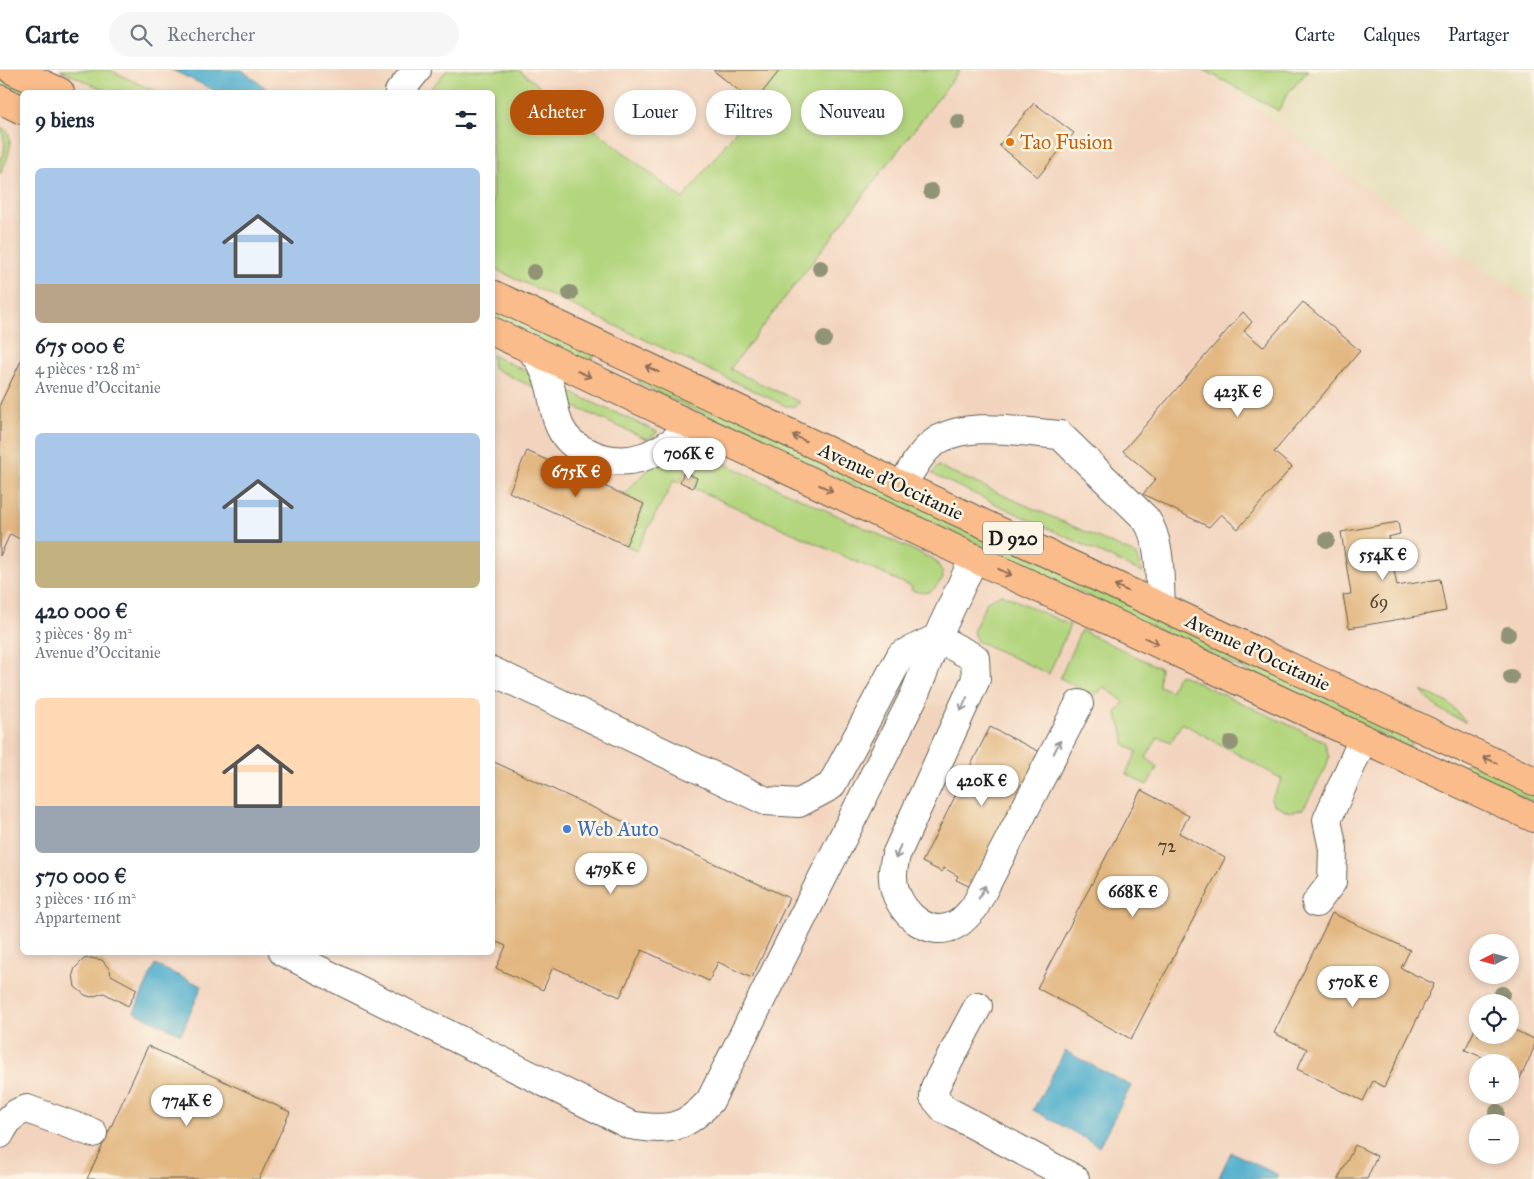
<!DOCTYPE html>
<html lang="fr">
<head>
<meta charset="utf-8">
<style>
  body { margin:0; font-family:"IM FELL Great Primer",serif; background:#f6f6f7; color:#1f2937; height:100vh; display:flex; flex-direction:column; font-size:19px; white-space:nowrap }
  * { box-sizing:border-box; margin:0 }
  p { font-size:16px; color:#747a83 }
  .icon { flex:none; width:28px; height:28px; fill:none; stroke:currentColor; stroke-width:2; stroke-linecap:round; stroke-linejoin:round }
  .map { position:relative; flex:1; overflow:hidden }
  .sheet { position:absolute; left:20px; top:20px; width:475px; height:865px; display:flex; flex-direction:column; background:#fff; border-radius:8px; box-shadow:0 2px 8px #0003 }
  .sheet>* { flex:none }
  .guide { position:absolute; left:510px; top:20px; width:475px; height:45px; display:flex; gap:10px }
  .needle { width:32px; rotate:264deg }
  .controls { position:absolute; left:1469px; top:864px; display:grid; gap:10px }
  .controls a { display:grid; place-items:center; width:50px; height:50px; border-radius:50%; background:#fff; box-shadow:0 2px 8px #0003; font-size:25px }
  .price { position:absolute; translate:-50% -42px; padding:0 11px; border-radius:18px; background:#fff; color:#222; font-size:16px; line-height:32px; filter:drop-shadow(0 1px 2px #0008) }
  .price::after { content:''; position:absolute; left:50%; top:30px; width:15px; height:11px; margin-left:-8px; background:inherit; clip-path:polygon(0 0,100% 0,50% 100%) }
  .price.active { background:#b45309; color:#fff }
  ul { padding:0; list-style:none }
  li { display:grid; align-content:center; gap:10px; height:265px; padding:0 15px }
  li span { display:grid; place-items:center; height:155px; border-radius:8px; color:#555 }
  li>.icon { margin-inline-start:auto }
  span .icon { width:90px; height:90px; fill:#fffc; stroke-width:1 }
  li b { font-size:21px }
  h2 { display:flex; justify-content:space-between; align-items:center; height:60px; padding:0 15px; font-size:21px }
  .chip { padding:0 18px; border-radius:22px; background:#fff; box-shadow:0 2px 8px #0003; font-size:18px; line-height:45px }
  .chip.active { background:#b45309; color:#fff }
  header { display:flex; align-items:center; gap:30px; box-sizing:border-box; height:70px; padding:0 25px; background:#fff; border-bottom:1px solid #e0e1e3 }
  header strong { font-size:24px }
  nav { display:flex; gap:28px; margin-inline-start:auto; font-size:18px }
  .search { width:350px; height:45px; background:#f6f6f7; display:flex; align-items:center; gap:12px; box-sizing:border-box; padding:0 18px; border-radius:28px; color:#747a83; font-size:19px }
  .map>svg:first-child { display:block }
</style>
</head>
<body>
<header>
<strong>Carte</strong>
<div class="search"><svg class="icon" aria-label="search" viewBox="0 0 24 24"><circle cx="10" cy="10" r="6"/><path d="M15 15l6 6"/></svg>Rechercher</div>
<nav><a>Carte</a><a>Calques</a><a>Partager</a></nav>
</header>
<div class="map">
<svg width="1534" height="1109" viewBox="0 0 1534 1109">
  <rect width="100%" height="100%" fill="#fcf5e5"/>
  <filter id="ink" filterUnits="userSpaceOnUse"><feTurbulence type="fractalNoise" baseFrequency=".02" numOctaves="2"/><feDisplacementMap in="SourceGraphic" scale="10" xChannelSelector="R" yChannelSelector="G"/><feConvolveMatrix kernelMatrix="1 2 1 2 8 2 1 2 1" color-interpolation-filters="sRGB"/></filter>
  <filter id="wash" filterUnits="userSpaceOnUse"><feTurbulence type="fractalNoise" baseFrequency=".0096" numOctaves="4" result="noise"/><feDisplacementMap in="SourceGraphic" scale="20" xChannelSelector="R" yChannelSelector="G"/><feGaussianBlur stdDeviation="1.12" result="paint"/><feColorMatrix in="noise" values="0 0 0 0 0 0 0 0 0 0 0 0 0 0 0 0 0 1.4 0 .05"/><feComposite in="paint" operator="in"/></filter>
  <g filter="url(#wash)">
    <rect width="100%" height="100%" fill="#e6dfbb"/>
    <path fill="#f2d4be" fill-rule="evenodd" d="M 0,0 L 1204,0 L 1464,188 L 1534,233 L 1534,1109 L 0,1109 ZM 22,22 L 492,22 L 492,882 L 22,882 ZM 1478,872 L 1510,872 L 1510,905 L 1478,905 ZM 1478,932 L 1510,932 L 1510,965 L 1478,965 ZM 1478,992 L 1510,992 L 1510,1025 L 1478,1025 ZM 1478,1052 L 1510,1052 L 1510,1085 L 1478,1085 Z"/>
    <path fill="#b2d57e" stroke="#67784d" d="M 60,0 L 110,0 L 156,22 L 109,22 Z
      M 447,0 L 519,0 L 683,129 L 752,40 L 754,33 L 780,0 L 960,0 L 730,299 L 800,332 L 794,336 L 786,336 L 493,198 L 492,22 L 428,22 Z
      M 1204,0 L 1309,0 L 1287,24 L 1279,41 Z
      M 0,7 L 34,22 L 22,22 L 22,30 L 0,19 Z
      M 1,57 C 18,65 7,92 0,104 L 0,90 L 4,83 L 5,74 Z
      M 493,236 L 595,284 L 590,294 L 493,248 Z
      M 492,285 L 532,304 L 539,320 L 493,298 Z
      M 643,302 L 1414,668 L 1409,678 L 638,313 Z
      M 563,319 L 658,362 L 647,369 L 568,334 Z
      M 692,379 L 935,490 L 942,501 L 943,508 C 932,522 929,526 911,520 L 912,517 L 693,418 L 697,408 L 684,402 L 680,412 L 674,410 L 636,481 L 626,475 L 644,434 L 625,426 L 630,417 L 659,390 Z
      M 938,396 L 1135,484 L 1143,503 L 932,404 Z
      M 1002,524 L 1070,555 L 1049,604 L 977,571 L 973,562 L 987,531 Z
      M 1081,560 L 1160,598 L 1159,616 L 1171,621 L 1176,607 L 1181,605 L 1324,671 L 1329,687 L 1326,698 L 1303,739 L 1290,742 L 1273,734 L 1271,729 L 1282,709 L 1182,653 L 1171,672 L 1158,667 L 1146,688 L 1156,695 L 1157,698 L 1147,715 L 1126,704 L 1137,682 L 1124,674 L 1123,662 L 1116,643 L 1124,632 L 1104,617 L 1094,626 L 1060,608 Z
      M 1422,621 L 1449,633 L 1466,652 C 1447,644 1433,638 1422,621 Z
      M 1467,691 L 1534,722 L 1534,732 L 1463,700 Z"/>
    <path fill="#4dadcc" stroke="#346474" d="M 172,0 L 242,0 L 271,22 L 218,22 Z
      M 155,895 L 202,916 L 181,964 L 134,942 Z
      M 1065,981 L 1131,1016 L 1099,1076 L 1033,1040 Z
      M 1231,1082 L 1278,1105 L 1276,1109 L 1218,1109 Z"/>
    <g id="blocks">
      <path fill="#e2b781" d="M 713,0 L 780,0 L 754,33 Z
        M 1034,33 L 1074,63 L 1038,107 L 999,75 Z
        M 1303,232 L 1360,281 L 1274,382 L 1292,397 L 1238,459 L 1221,444 L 1209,457 L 1143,424 L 1156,409 L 1123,381 L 1243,242 L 1252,252 L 1244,261 L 1263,277 Z
        M 22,289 L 22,470 L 10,464 L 0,486 L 0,334 Z
        M 527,381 L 644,434 L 626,475 L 509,422 Z
        M 684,402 L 697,408 L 693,418 L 680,412 Z
        M 1398,452 L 1400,464 L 1388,467 L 1397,516 L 1440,509 L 1446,541 L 1349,558 L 1343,525 L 1351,524 L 1341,462 Z
        M 990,657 L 1042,683 L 973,818 L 956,810 L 958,806 L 944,798 L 942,802 L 922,792 Z
        M 492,691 L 789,828 L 752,908 L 718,892 L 709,911 L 642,880 L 620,927 L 553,897 L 543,920 L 496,898 L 506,876 L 492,870 Z
        M 1141,720 L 1189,746 L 1179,763 L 1225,788 L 1131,969 L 1037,918 Z
        M 1332,843 L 1410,880 L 1401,898 L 1434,914 L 1384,1017 L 1373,1011 L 1363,1031 L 1297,999 L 1307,979 L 1274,963 Z
        M 90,888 L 102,890 L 110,900 L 111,905 L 137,919 L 128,936 L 104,923 L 91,927 L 85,925 L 75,917 L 73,904 L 75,898 L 84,889 Z
        M 1478,953 L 1478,965 L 1510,965 L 1510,958 L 1534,969 L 1534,978 L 1512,1026 L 1510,1025 L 1510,992 L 1494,992 L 1465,980 Z
        M 148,976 L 290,1042 L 259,1109 L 87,1109 Z
        M 1355,1075 L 1377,1086 L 1367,1109 L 1338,1109 Z"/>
    </g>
  </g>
  <g filter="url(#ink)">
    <use href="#blocks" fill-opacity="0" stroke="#636054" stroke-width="1"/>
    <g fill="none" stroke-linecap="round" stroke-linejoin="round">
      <defs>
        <path id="minor" d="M 399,22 L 417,0
          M 531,279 C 536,287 542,294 545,302 C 554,319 552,340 560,357 C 566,370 575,377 587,382 C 629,403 661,382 694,356
          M 902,416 C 910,402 919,385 931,375 C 961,349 1022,362 1060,365 L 1146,449 C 1162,473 1159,509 1161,536
          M 937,568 L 975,588 L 976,609 L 896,785 C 893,797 891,808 895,820 C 902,845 931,870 957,854 C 964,850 969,843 974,838 L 1079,634
          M 492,601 L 766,731 L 799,733 L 831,716 L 901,585 L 937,568
          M 1316,833 L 1332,812 L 1333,779 L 1327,750 L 1363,669
          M 283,882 L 630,1055 C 667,1061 684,1060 710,1031 L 914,626 L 937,568 L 974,488
          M 978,936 L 935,1017 L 934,1027 L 944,1039 L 1075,1109
          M 0,1064 C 7,1051 12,1043 27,1039 L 93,1063"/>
        <path id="major" d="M 12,0 L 60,22
          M 0,29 L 22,40
          M 492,224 L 1534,711
          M 492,261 L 974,488 L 1534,748"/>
      </defs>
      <use href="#minor" stroke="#636054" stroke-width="30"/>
      <use href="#major" stroke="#636054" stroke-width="30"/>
      <use href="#minor" stroke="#fff" stroke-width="28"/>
      <use href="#major" stroke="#fabc8b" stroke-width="28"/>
    </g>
    <g fill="#909374">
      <circle cx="958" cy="52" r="8"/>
      <circle cx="931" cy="121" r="8"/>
      <circle cx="820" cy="198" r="8"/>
      <circle cx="534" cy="202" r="8"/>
      <circle cx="570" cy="223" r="8"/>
      <circle cx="824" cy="269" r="8"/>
      <circle cx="1327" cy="470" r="8"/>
      <circle cx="1508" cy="564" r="8"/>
      <circle cx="1511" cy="607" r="8"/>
      <circle cx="1231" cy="673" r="8"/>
      <circle cx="1502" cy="924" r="8"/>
      <circle cx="1497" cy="1042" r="8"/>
    </g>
    <defs><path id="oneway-shaft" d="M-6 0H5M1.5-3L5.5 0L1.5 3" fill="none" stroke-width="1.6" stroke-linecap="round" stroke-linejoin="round" transform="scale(1.25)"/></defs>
    <g stroke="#8b6c54">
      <use href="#oneway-shaft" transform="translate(652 299) rotate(-155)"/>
      <use href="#oneway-shaft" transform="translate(584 304) rotate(25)"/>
      <use href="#oneway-shaft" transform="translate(799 368) rotate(-155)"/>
      <use href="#oneway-shaft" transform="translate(826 418) rotate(25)"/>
      <use href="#oneway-shaft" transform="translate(1005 502) rotate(25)"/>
      <use href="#oneway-shaft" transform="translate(1121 518) rotate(-155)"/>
      <use href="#oneway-shaft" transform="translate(1152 571) rotate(25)"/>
      <use href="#oneway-shaft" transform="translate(1490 690) rotate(-155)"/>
    </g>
    <g stroke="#999">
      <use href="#oneway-shaft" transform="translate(964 634) rotate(114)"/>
      <use href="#oneway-shaft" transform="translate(1057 677) rotate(-63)"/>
      <use href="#oneway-shaft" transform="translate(898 782) rotate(110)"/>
      <use href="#oneway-shaft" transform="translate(982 822) rotate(-63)"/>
    </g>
  </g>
  <circle fill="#e8710a" stroke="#fcf5e5" stroke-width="2" cx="1010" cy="72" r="5"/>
  <circle fill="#3f7fe0" stroke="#fcf5e5" stroke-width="2" cx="567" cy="759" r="5"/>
  <g text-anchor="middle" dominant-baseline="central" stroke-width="5" stroke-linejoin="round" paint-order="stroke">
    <g font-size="18" fill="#4e4335">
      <text x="1379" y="532">69</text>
      <text x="1167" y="776">72</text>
    </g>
    <rect fill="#fcf5e5" stroke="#5f5d58" stroke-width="1" x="983" y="451.5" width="60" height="33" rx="4"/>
    <g font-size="19" font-weight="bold" fill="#1c1c1c">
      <text x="1013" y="468">D 920</text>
    </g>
    <g font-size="20" fill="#c56008" stroke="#fcf5e5" text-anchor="start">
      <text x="1020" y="72">Tao Fusion</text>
    </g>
    <g font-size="20" fill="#1c1c1c" stroke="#fcf5e5">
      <text transform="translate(891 411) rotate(25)">Avenue d'Occitanie</text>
      <text transform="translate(1258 582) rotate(25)">Avenue d'Occitanie</text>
    </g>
    <g font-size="20" fill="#366cbe" stroke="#fcf5e5" text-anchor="start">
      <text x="577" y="759">Web Auto</text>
    </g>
  </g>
</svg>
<div class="controls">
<a><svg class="needle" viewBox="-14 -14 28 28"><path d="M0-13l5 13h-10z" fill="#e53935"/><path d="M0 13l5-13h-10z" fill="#747a83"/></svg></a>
<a><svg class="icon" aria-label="locate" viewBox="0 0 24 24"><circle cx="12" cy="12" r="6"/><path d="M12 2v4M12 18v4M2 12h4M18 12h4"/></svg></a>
<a>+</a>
<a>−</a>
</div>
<b class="price" style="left:1238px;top:348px">423K €</b>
<b class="price" style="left:689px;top:410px">706K €</b>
<b class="price active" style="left:576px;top:428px">675K €</b>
<b class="price" style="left:1383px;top:511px">554K €</b>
<b class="price" style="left:982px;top:737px">420K €</b>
<b class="price" style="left:611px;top:825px">479K €</b>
<b class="price" style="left:1133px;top:848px">668K €</b>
<b class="price" style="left:1353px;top:938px">570K €</b>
<b class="price" style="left:187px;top:1057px">774K €</b>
<div class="guide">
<a class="chip active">Acheter</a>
<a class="chip">Louer</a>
<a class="chip">Filtres</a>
<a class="chip">Nouveau</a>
</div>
<section class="sheet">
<h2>9 biens<svg class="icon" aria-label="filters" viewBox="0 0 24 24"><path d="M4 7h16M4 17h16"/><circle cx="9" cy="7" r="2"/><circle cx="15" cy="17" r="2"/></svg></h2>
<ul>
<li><span style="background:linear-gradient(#a9c7e8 75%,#b9a48a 0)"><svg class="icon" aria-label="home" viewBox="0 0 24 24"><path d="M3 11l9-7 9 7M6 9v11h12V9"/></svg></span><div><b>675 000 €</b><p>4 pièces · 128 m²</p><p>Avenue d'Occitanie</p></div></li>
<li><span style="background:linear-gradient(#a9c7e8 70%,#c2b280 0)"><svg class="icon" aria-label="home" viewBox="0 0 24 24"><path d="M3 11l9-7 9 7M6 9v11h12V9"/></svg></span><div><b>420 000 €</b><p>3 pièces · 89 m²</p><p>Avenue d'Occitanie</p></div></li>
<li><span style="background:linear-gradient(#ffd9b3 70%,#9aa5b1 0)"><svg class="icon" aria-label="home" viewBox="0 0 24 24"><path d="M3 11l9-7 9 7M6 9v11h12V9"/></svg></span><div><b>570 000 €</b><p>3 pièces · 116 m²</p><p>Appartement</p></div></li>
</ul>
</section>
</div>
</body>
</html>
